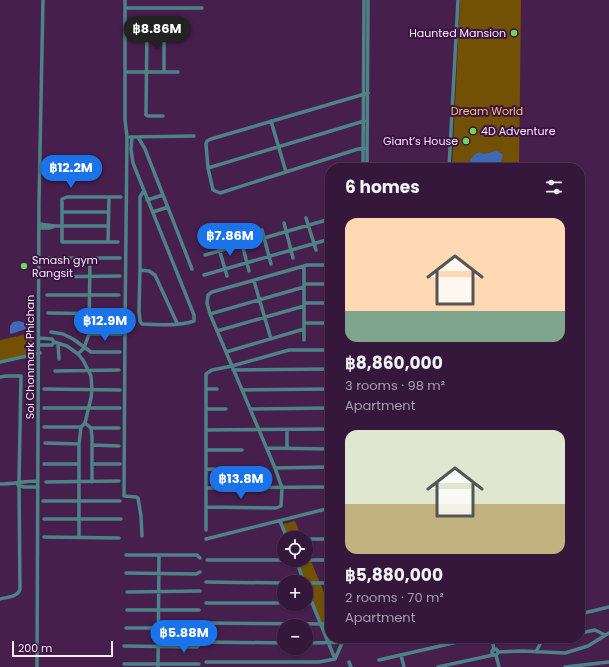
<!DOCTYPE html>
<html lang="en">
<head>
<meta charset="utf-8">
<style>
  body { margin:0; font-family:Poppins,sans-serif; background:#3f2445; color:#f1f3f6; height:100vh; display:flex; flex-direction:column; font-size:15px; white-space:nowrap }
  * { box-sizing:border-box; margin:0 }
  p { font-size:13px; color:#a99faf }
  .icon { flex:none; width:22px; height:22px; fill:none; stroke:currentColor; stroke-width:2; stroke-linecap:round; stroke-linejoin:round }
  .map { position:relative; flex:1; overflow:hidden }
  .details { position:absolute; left:325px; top:163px; width:260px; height:480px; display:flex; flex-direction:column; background:#34173a; border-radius:16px; box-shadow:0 1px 3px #0004,0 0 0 1px #4e3654 }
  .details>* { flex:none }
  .fabs { position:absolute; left:277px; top:531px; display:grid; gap:8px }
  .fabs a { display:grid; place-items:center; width:36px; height:36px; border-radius:50%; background:#34173a; box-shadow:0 1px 3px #0004,0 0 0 1px #4e3654; font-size:20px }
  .scale { position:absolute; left:12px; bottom:10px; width:101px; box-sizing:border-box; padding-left:4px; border:2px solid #f9eafb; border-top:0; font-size:11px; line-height:14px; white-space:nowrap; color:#f9eafb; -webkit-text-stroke:3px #3b1442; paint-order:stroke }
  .price { position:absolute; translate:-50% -34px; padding:0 9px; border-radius:14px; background:#1a73e8; color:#fff; font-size:13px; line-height:26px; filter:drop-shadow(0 1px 2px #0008) }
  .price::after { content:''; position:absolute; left:50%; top:24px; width:12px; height:9px; margin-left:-6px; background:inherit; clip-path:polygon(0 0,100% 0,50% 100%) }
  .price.on { background:#222; color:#fff }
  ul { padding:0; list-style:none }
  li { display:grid; align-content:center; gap:8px; height:212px; padding:0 20px }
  li span { display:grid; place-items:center; height:124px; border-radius:12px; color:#555 }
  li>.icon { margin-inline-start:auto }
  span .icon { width:72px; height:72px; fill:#fffc; stroke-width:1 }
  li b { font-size:17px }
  h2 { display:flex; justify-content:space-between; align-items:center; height:48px; padding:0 20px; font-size:17px }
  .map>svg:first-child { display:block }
</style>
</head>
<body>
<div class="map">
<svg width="609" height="667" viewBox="0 0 609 667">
  <rect width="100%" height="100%" fill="#461f4d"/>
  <path fill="#725104" d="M 460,0 L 521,0 L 519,168 L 452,168 Z
    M 32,333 L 32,353 L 0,361 L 0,340 Z
    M 295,521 L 302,538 L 286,538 L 280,525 Z
    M 306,549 L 330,607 L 330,638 L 343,638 L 344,642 L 327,642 L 306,589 L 306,582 L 303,582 L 295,560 L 306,560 Z"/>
  <path fill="#3f69b4" d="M 496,151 L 501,153 L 503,155 L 499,168 L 469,168 C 469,159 472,156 479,152 L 484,154 Z
    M 19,321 L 25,323 L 26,329 L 11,334 L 10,333 L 10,326 L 13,322 Z"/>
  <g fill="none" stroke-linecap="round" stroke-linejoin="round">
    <path stroke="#4d8286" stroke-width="3.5" d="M 125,0 L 125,120 L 127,137 L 125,327 L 124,496 L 136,497 L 138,498 L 141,516 L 142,536
      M 125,8 L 202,8
      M 147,25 L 146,115 L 148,116 L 163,116
      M 147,30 L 162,30 L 164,31 L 164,72
      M 125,72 L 178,72
      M 271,121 L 286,172
      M 130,137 L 194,136
      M 132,137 L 131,149 L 133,163 L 194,315 L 194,321 C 180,326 156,325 142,324 L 140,321 L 139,311 L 140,270 L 140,197 L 143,192
      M 138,137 L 145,149 L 192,269
      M 367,148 L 358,149 L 220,193 L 213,190 L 208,168 L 206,144 L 207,141 L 211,139 L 368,93
      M 208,168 L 364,121
      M 363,168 L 364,0
      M 367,168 L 368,0
      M 449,168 L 458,0
      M 147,200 L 163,195
      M 62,212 L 109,212
      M 153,212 L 168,207
      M 306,218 L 316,250
      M 284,223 L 293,258
      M 39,224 L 55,226 L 108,226
      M 39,228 L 49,228 L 55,226
      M 262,230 L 271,264
      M 240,236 L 249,271
      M 108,242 L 109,197
      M 118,242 L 62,242 L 62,199 L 67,197 L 121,197
      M 217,242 L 227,276
      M 205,255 L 330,219
      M 46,258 L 120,258
      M 326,265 L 327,251
      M 140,270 L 149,271 L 155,275 L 177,323
      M 204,275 L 330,239
      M 45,277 L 120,276
      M 254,281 L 271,339
      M 304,284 L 330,284
      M 47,295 L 119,295
      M 304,303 L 330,303
      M 48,313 L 120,314
      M 210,314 L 304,287
      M 304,323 L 330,323
      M 217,331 L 304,306
      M 51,332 L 63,334 L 73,339 L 91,352 L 120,352
      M 89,334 L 121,334
      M 39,338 L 52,339 L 54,342 L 67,346 L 78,354 L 83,360 L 91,376 L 92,390 L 91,398 L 85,423 L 81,427 L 79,444 L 79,537
      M 304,340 L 304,266 L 307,265 L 330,265
      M 58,343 L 59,359
      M 40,345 L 52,345 L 54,342
      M 226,352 L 304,329
      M 78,354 L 84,348 L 89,334 L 90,259
      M 0,362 L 40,353
      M 233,370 L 330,369
      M 55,371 L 119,370
      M 0,377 L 6,376 L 21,376 L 19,482 L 20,589 C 18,597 7,597 0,599
      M 44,389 L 120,390
      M 206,389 L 217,389
      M 242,390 L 330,389
      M 44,408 L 120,408
      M 206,409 L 226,409
      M 250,409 L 330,408
      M 85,423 L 91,428 L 92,437 L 92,482
      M 44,427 L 81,427
      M 91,428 L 119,428
      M 206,430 L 330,429
      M 287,432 L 287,448
      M 45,443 L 79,444
      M 92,445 L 119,446
      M 267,448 L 330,449
      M 206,450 L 242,450
      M 44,464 L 79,464
      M 93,464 L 120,464
      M 275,468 L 330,467
      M 206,469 L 250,470
      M 46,482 L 119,481
      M 0,484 C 13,484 25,481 38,481
      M 18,485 L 24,487 L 38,487
      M 206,488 L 330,487
      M 43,501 L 120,501
      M 206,507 L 276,508 L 281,506 L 282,488 L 275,468 L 210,314 L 207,303 L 208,295 L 212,292 L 304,266
      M 44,519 L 121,519
      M 280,521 L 287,538
      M 206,530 L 206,374 L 212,370 L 232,366 L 289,350 L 330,350
      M 44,537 L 119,538
      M 206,539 L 330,508
      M 308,539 L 330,539
      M 126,555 L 197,555 L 200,558
      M 207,560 L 284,560
      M 296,560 L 304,582
      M 306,560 L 330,560
      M 126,573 L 196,574 L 200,572
      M 206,582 L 284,583
      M 306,583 L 330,583
      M 306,588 L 335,659
      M 127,592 L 200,591
      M 206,603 L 284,603
      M 306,603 L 312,603
      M 127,610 L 199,610
      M 580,614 L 609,607
      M 206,623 L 330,624
      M 126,628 L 196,628 L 200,629
      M 580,633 L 595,630 L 605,635
      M 492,638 L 494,650
      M 365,639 L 424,639
      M 205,642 L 284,643
      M 306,643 L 359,642 L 366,638
      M 124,646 L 197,647 L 200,644
      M492 652a3 3 0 1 1 6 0a3 3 0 1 1-6 0Z
      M 498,652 L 523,651 L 565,653 L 588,646 L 609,633
      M 536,652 L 541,642 L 560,638
      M 401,655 L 404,667
      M 496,655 L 499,667
      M 379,660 L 475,638
      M 206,662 L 319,662 L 335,659 L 342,643
      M 349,662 L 351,667
      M 124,664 L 199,664
      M 37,667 L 39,202 L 43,0
      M 158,667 L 159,555
      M 438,667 L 493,655
      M 565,667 L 609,662"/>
  </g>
  <g fill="#6fd360" stroke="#3b1442" stroke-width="1.5">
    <circle cx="514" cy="33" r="4"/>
    <circle cx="473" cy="131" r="4"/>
    <circle cx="466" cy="141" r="4"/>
    <circle cx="24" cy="266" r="4"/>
  </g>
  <g text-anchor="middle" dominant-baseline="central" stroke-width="4" stroke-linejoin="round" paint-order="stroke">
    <g font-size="11" fill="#f9eafb" stroke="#3b1442" text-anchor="end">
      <text x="506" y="33">Haunted Mansion</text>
      <text x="481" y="131" text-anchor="start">4D Adventure</text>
      <text x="458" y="141">Giant’s House</text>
      <text x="32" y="260" text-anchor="start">Smash gym<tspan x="32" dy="13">Rangsit</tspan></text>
    </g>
    <g font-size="11" fill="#f6c365" stroke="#3b1442">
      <text x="487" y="111">Dream World</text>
    </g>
    <g font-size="11" fill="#f9eafb" stroke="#3b1442">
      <text transform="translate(30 357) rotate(-90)">Soi Chonmark Phichan</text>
    </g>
  </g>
</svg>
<div class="fabs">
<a><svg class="icon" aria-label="locate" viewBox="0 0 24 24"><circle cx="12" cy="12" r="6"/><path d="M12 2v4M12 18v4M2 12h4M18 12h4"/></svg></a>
<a>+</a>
<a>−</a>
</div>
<div class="scale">200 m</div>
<b class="price on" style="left:157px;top:50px">฿8.86M</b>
<b class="price" style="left:71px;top:189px">฿12.2M</b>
<b class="price" style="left:230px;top:257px">฿7.86M</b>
<b class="price" style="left:105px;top:342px">฿12.9M</b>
<b class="price" style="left:241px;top:500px">฿13.8M</b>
<b class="price" style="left:184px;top:654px">฿5.88M</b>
<section class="details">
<h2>6 homes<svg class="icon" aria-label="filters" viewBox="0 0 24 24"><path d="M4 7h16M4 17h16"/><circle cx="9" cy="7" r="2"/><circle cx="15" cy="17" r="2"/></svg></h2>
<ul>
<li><span style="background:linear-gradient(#ffd9b3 75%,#7fa58c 0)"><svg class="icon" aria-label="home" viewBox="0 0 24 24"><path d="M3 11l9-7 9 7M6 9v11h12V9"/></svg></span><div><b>฿8,860,000</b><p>3 rooms · 98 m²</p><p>Apartment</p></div></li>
<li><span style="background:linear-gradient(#dfe7d0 60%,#c2b280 0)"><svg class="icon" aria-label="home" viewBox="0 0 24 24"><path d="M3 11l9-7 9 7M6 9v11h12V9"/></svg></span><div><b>฿5,880,000</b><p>2 rooms · 70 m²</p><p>Apartment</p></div></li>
</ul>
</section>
</div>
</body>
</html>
